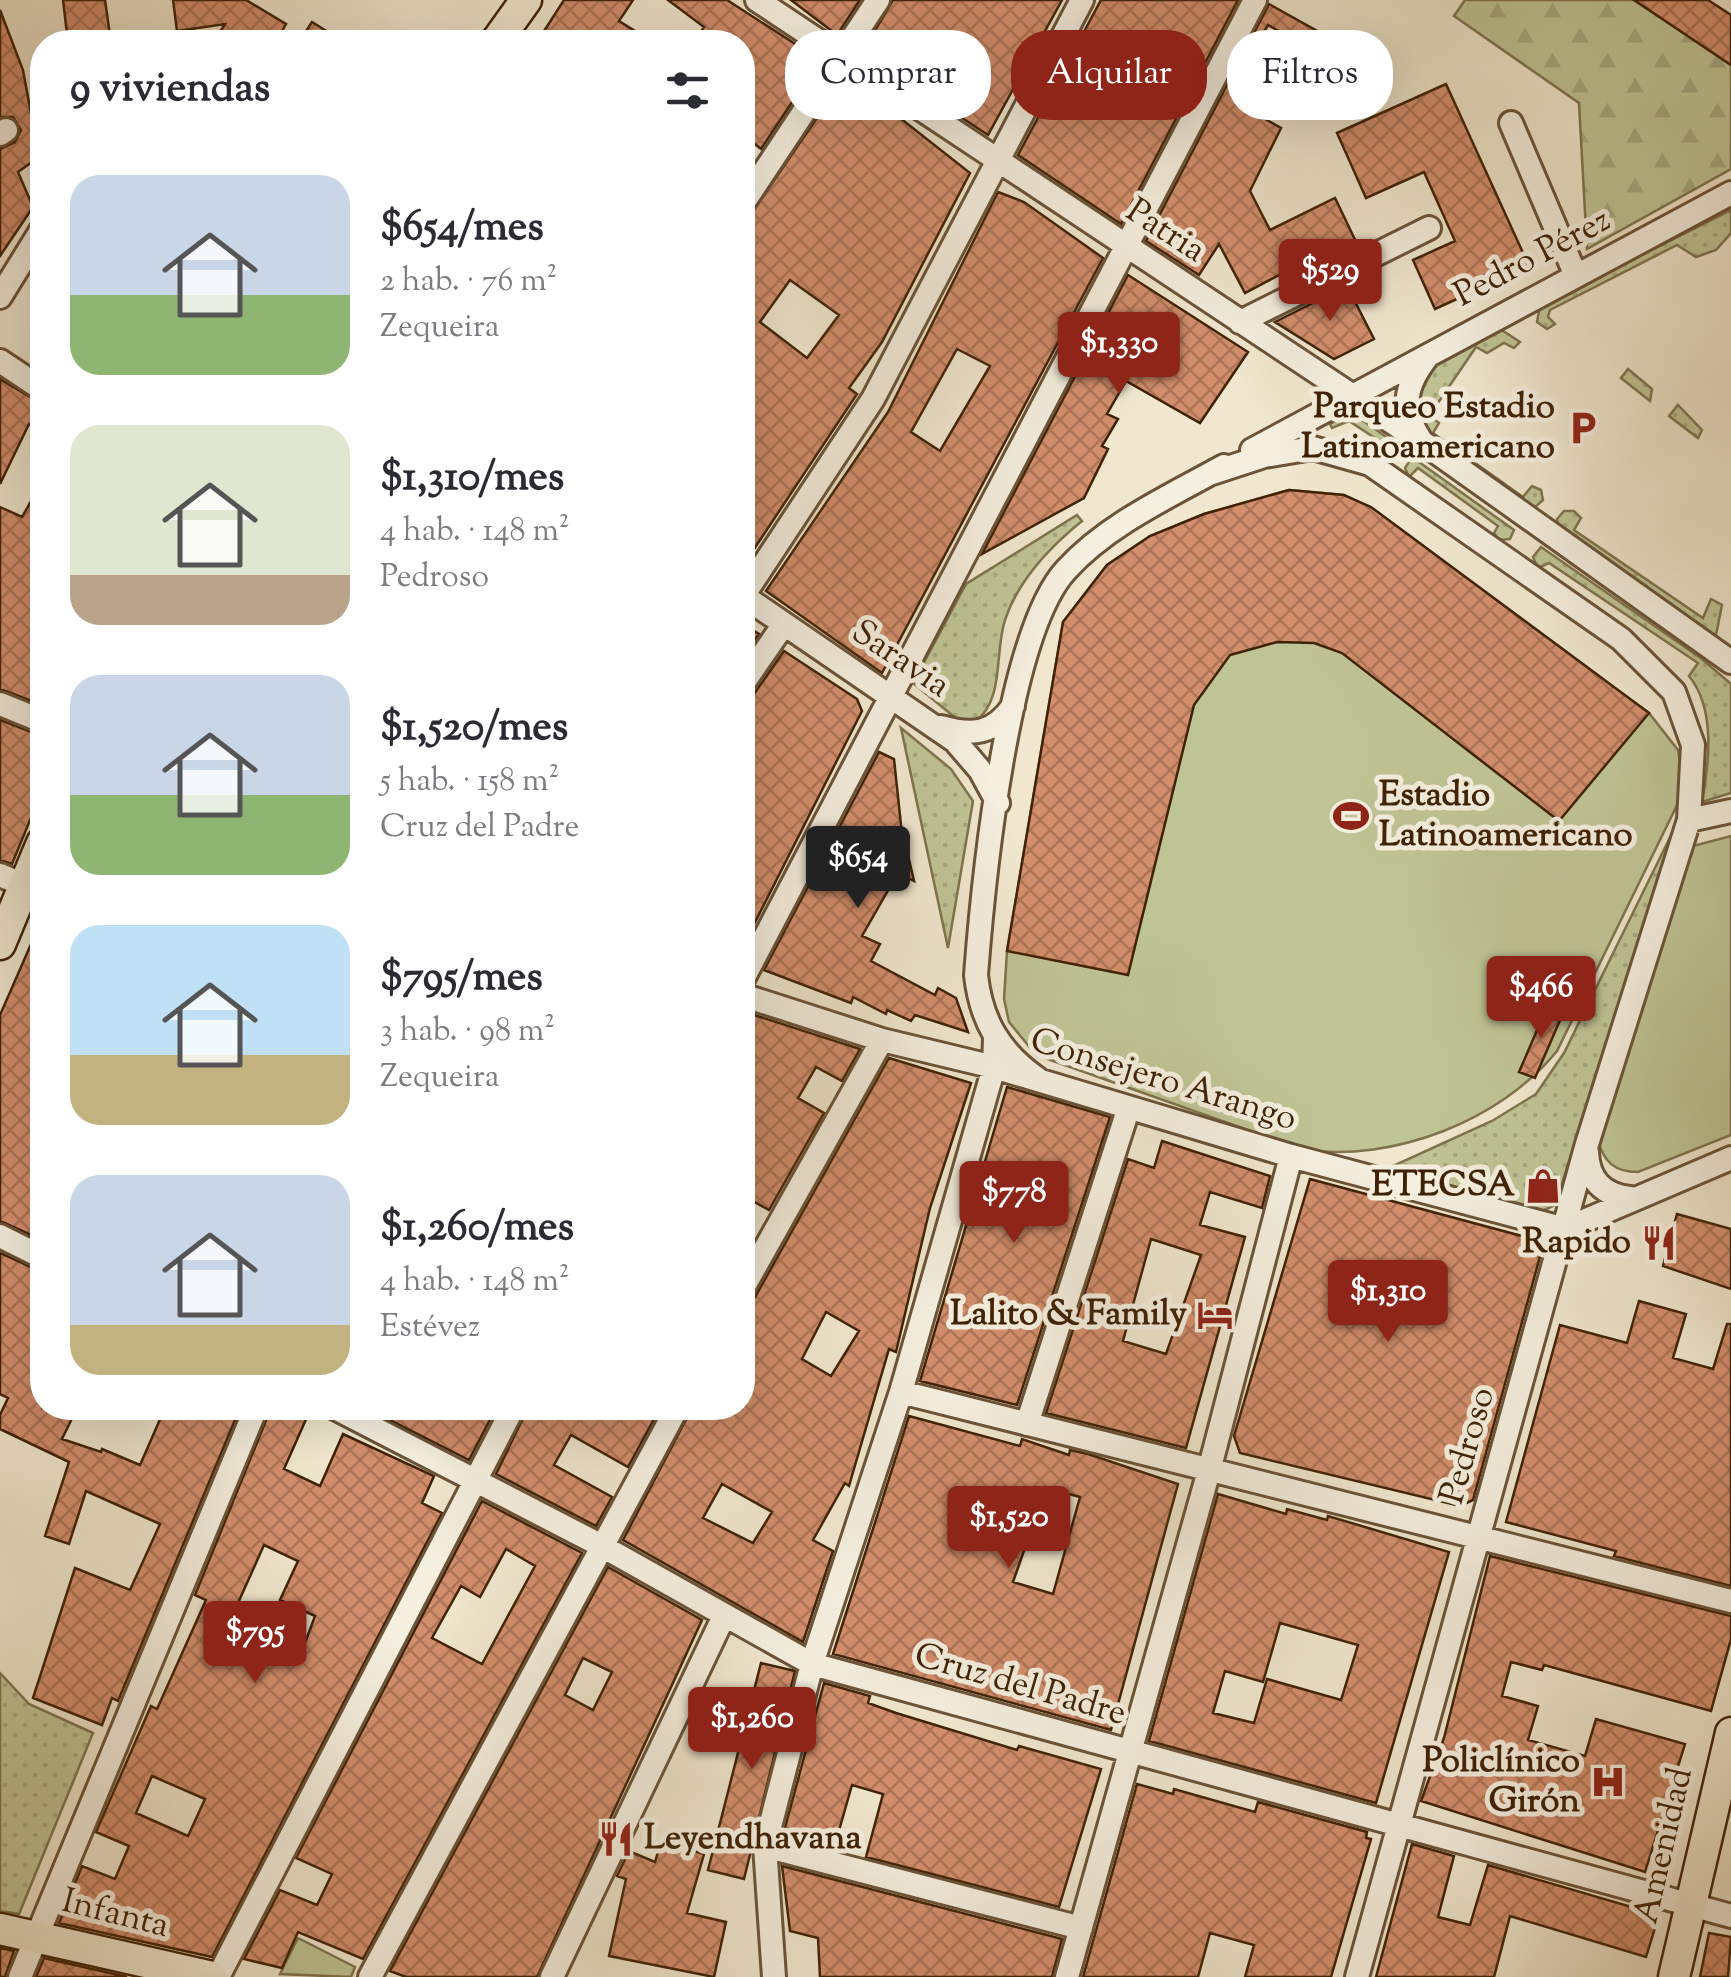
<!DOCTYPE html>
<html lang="es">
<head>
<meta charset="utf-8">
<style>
  body { margin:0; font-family:"Sorts Mill Goudy",serif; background:#f2f2f3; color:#2b2b33; height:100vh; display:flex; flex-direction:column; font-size:38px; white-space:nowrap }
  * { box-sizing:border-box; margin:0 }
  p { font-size:32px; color:#7c7c81 }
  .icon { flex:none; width:55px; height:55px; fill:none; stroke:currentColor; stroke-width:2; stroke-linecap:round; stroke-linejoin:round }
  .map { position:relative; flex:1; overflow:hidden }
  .drawer { position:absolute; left:30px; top:30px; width:725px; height:1390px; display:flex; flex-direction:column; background:#fff; border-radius:40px; box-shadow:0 10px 40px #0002 }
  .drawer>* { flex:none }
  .hud { position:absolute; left:785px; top:30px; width:795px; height:90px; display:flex; gap:20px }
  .price { position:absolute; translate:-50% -85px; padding:0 22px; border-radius:10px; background:#8f2418; color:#fff; font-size:32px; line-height:65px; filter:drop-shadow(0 2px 5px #0008) }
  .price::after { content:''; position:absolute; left:50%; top:60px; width:30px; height:22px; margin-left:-15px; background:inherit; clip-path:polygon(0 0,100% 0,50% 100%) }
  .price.selected { background:#222; color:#fff }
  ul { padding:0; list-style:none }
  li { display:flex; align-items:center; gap:30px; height:250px; padding:0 40px }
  li span { display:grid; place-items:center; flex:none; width:280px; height:200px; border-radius:30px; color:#555 }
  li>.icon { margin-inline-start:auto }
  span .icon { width:120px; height:120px; fill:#fffc; stroke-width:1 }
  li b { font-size:42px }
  h2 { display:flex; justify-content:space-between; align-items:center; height:120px; padding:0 40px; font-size:42px }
  .chip { padding:0 35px; border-radius:40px; background:#fff; box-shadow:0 10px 40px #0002; font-size:35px; line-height:90px }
  .chip.selected { background:#8f2418; color:#fff }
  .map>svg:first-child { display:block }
</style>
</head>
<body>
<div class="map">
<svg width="1731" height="1977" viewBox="0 0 1731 1977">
  <defs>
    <pattern id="grass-dots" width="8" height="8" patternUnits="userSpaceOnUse" patternTransform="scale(2.5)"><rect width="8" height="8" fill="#bfc495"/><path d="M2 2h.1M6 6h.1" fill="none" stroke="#a5a87f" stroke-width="1.8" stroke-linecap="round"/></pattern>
    <pattern id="forest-firs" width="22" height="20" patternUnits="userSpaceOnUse" patternTransform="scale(2.5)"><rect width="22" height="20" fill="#bfc495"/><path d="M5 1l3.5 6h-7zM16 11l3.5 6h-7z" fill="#a5a87f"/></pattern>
    <pattern id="building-cross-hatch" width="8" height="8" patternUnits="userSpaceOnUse" patternTransform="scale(2.5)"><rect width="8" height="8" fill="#d38e6c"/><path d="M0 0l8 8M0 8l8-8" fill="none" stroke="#ad7457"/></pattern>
  </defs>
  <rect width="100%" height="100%" fill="#f0e7ce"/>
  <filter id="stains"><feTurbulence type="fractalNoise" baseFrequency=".002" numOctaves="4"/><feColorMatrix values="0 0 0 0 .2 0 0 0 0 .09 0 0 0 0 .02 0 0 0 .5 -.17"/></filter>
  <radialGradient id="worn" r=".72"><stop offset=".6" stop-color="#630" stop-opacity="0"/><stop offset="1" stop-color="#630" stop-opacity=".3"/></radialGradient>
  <path fill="url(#grass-dots)" stroke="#7f734d" stroke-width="2.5" d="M 1731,210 L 1731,233 L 1716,250 L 1696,257 L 1677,245 L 1550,310 L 1548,317 L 1555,324 L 1547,329 L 1537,322 L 1540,306 Z
    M 1500,329 L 1520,342 L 1514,348 L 1504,343 L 1487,353 L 1476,347 L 1429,416 L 1439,423 L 1433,433 L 1523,497 L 1532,486 L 1541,490 L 1543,500 L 1534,508 L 1429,438 L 1414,398 L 1430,368 Z
    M 1628,369 L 1652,389 L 1650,401 L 1621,378 Z
    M 1678,405 L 1702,430 L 1698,438 L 1669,416 Z
    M 1412,457 L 1514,530 L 1510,539 L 1498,540 L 1494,533 L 1498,526 L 1418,468 L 1409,477 L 1405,468 Z
    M 1564,511 L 1574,511 L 1581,518 L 1574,530 L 1703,618 L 1711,599 L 1722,605 L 1715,640 L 1559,530 L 1557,519 Z
    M 1077,515 L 1082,521 C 1051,546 1018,581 1005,620 C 994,654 1005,699 975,722 L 958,720 L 913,683 L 966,584 Z
    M 1541,547 L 1702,659 L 1731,684 L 1731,793 L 1702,802 C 1709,763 1716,709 1689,676 L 1698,663 L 1549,563 L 1538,568 L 1533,557 Z
    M 901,728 L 951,769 L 973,801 L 948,948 Z
    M 1682,813 L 1555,1205 L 1536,1214 L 1382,1171 L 1492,1121 L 1536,1094 L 1564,1053 Z
    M 0,1673 L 29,1704 L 93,1733 L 19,1914 L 0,1911 Z"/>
  <path fill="url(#forest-firs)" stroke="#7f734d" stroke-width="2.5" d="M 1465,0 L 1634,0 L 1731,65 L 1731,169 L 1587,249 L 1579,103 L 1454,16 Z"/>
  <path fill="#bfc495" stroke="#7f734d" stroke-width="2.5" d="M 1351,413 L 1352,413 L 1389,439 L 1384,444 L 1349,421 L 1332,428 L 1330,424 Z
    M 1289,490 L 1344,495 L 1649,713 L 1678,750 L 1683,780 L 1678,803 L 1557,1051 C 1500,1121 1394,1162 1304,1150 L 1036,1055 L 1009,1022 L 1004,999 L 1007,951 L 1063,622 L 1107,565 L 1150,536 L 1204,514 Z
    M 1731,836 L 1731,1135 L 1638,1172 C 1615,1172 1603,1162 1598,1139 L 1693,846 Z
    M 298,1938 L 355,1967 L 351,1977 L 280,1974 Z"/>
  <path fill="url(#building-cross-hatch)" stroke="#3f2205" stroke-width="2.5" fill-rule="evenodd" d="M 63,0 L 105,0 L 111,42 L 68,42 Z
    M 173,0 L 246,0 L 286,24 L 276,42 L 214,42 L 225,24 L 177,31 Z
    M 564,0 L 633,0 L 619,21 L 653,42 L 537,42 Z
    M 668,0 L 727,0 L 820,60 L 761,149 L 755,144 L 742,161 L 742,42 L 694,42 L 704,27 Z
    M 791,0 L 860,0 L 837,35 Z
    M 893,0 L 1062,0 L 988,135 L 862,52 Z
    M 1101,0 L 1238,0 L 1121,224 L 1018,155 Z
    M 1634,0 L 1708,0 L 1731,15 L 1731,65 Z
    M 1269,4 L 1319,32 L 1309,48 L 1268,25 L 1243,68 L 1266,82 L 1251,111 L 1281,128 L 1250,191 L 1270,230 L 1335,198 L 1358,246 L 1303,274 L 1298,265 L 1245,293 L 1219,244 L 1199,275 L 1146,241 Z
    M 0,10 L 23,70 L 39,157 L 18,172 L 33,207 L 0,256 L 0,149 L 15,142 L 21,130 L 13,117 L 0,117 Z
    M 312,22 L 344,42 L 299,42 Z
    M 1446,84 L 1529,266 L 1435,309 L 1413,260 L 1455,241 L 1424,172 L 1366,198 L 1337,133 Z
    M 862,88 L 970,173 L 882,342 L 849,388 L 857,394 L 742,567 L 742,227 L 832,96 L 848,107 ZM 790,280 L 839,315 L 807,358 L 760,322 Z
    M 998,192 L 1024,202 L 1103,258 L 882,673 L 766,591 L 888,412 ZM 957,349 L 990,366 L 940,451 L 911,432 Z
    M 1128,275 L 1248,352 L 1200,423 L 1126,381 L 1107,414 L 1118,419 L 1102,446 L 1108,449 L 1084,498 L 982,554 Z
    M 1347,286 L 1374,339 L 1334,359 L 1275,322 Z
    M 0,379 L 42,404 L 42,430 L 29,424 L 0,484 Z
    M 42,482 L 42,705 L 0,689 L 0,507 L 22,517 Z
    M 1289,490 L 1344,495 L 1371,507 L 1649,713 L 1559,821 L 1342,653 L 1314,643 L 1277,642 L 1230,655 L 1194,705 L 1128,975 L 1007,951 L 1063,622 L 1107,565 L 1150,536 L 1204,514 Z
    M 742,624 L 759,634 L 742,658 Z
    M 784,651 L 857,699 L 862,711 L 742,948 L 742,700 L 754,694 Z
    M 0,720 L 42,736 L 42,791 L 12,864 L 0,860 Z
    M 879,752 L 894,759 L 901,825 L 914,881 L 898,873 L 862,936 L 880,944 L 871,961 L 935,995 L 938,988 L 956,998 L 968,1032 L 915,1015 L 911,1021 L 887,1010 L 886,1014 L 853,997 L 851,1003 L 764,970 Z
    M 42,919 L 42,1240 L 0,1221 L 0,1015 Z
    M 1548,1005 L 1564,1011 L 1535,1078 L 1519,1072 Z
    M 742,1011 L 860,1049 L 842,1081 L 816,1067 L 798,1098 L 824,1113 L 769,1210 L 742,1195 Z
    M 889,1058 L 971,1083 L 930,1208 L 896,1352 L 889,1349 L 849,1486 L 845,1483 L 813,1540 L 833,1551 L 803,1642 L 623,1540 L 692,1408 L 742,1408 L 742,1305 L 755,1297 ZM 826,1312 L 859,1331 L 831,1376 L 802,1359 ZM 722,1484 L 772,1512 L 753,1543 L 703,1518 Z
    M 1007,1087 L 1110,1117 L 1017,1405 L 920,1381 Z
    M 1162,1141 L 1270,1176 L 1262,1208 L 1210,1192 L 1200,1225 L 1245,1237 L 1186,1448 L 1046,1413 L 1128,1159 L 1154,1168 ZM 1151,1239 L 1201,1255 L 1166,1354 L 1123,1341 Z
    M 1310,1179 L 1544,1242 L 1473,1500 L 1460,1506 L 1240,1453 L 1234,1436 Z
    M 1677,1214 L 1731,1229 L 1731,1289 L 1663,1266 Z
    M 0,1253 L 42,1272 L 42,1408 L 77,1408 L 62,1439 L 101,1452 L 102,1449 L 140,1465 L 165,1408 L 240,1408 L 118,1701 L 112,1698 L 102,1725 L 33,1698 L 75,1568 L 130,1590 L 160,1524 L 86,1491 L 69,1544 L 45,1536 L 69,1462 L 0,1429 L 0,1415 L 8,1398 L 0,1394 Z
    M 1639,1301 L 1686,1314 L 1673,1358 L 1713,1369 L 1727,1324 L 1731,1324 L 1731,1586 L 1614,1556 L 1616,1551 L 1506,1522 L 1560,1325 L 1627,1343 Z
    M 271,1408 L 311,1408 L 284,1469 L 320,1486 L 343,1434 L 434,1476 L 422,1503 L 442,1513 L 212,1957 L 59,1923 L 82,1866 L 115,1879 L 129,1846 L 96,1832 L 151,1706 L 157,1709 L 206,1600 L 195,1595 ZM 264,1545 L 298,1561 L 280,1600 L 315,1616 L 299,1659 L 231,1629 L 234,1623 L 230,1621 ZM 152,1776 L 205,1799 L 188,1836 L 136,1813 Z
    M 394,1408 L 496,1408 L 469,1460 L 388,1419 Z
    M 528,1408 L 660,1408 L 628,1467 L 571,1435 L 554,1465 L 612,1497 L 596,1526 L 496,1474 Z
    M 909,1416 L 1020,1446 L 1022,1439 L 1069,1455 L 1070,1450 L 1088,1454 L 1178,1484 L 1111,1730 L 833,1654 ZM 1046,1488 L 1080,1497 L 1053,1594 L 1013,1582 Z
    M 1218,1494 L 1286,1514 L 1287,1509 L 1327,1520 L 1328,1516 L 1449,1552 L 1376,1803 L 1149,1741 ZM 1280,1623 L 1358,1645 L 1341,1700 L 1267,1679 L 1254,1723 L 1213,1713 L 1225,1671 L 1263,1682 Z
    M 482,1501 L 582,1553 L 363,1959 L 298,1932 L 282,1968 L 244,1959 L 280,1890 L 317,1905 L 332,1874 L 296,1858 ZM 506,1549 L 535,1566 L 482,1664 L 432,1638 L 461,1586 L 480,1597 Z
    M 1490,1556 L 1731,1616 L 1731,1639 L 1711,1711 L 1544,1665 L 1542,1670 L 1511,1662 L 1502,1696 L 1538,1706 L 1528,1740 L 1585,1756 L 1596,1719 L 1685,1744 L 1645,1872 L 1421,1801 L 1444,1738 Z
    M 608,1567 L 702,1620 L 537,1977 L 406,1977 L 390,1971 ZM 583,1658 L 612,1672 L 593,1710 L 565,1695 Z
    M 761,1663 L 795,1671 L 744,1879 L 708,1870 Z
    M 824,1683 L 870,1696 L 868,1703 L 896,1713 L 1017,1750 L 1019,1746 L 1101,1769 L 1059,1907 L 866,1857 L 883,1794 L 852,1785 L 834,1848 L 783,1835 Z
    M 1137,1784 L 1173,1794 L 1174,1789 L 1255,1812 L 1258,1802 L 1367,1832 L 1366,1838 L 1371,1839 L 1331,1977 L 1245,1977 L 1254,1945 L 1210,1933 L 1198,1977 L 1083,1977 Z
    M 661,1842 L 704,1854 L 687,1913 L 726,1922 L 714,1977 L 609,1956 L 626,1879 L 617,1876 L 629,1851 L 655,1862 Z
    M 1412,1844 L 1454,1856 L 1438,1917 L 1470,1925 L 1488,1865 L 1659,1915 L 1646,1957 L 1510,1916 L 1494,1977 L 1376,1977 Z
    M 782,1866 L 1062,1939 L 1052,1977 L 820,1977 L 818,1938 L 790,1931 Z
    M 1709,1933 L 1731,1937 L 1728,1977 L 1700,1977 Z
    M 0,1948 L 14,1951 L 5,1977 L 0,1977 Z
    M 44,1958 L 127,1977 L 36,1977 Z"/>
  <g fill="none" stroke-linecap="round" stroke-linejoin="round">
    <defs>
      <path id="minor" d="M 757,0 L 1422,442 L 1731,662
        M 1511,123 L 1576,276
        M 0,134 L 6,130
        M 742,205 L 878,0
        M 0,297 L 42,229
        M 1240,322 L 1429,228
        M 0,361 L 42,389
        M 1420,439 C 1400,408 1405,385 1428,356
        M 1252,450 L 1731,193
        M 1212,473 L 1264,456 L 1313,448 L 1370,464 L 1621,639 L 1674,692 L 1693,745 L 1689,820 L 1587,1144 L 1357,1977
        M 742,595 L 955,741 L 980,770 L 998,803
        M 743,596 L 873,399 L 1082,0
        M 742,685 L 784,624
        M 0,704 L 42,721
        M 941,727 C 972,736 994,734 1013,706
        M 1689,820 L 1731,811
        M 0,875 L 24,885
        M 742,981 L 1255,0
        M 742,995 L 882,1040 L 994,1067 L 1291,1156 L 1565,1229
        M 1038,1079 C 1000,1053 981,1021 976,975 C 983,883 1007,634 1066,570 C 1108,524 1170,496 1224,466
        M 1587,1152 C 1588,1180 1603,1195 1630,1198
        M 1565,1229 L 1731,1158
        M 0,1236 L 42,1257
        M 742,1290 L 882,1040
        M 901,1392 L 1731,1601
        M 335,1408 L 600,1545 L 812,1664 L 1731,1916
        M 1027,1424 L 1128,1110
        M 765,1846 L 1081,1928
        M 20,1977 L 256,1408
        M 218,1977 L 513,1408
        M 370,1977 L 677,1408
        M 552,1977 L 723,1618
        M 774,1977 L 765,1846 L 812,1664 L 901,1392 L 994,1067 L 995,1038
        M 1067,1977 L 1210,1467 L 1291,1156"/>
      <path id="major" d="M 496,42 L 526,0
        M 0,944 L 42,843
        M 0,1929 L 212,1977
        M 1674,1977 L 1731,1733"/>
    </defs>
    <use href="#minor" stroke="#6b5337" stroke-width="28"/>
    <use href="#major" stroke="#3f2205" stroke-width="35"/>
    <use href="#minor" stroke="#f5efdf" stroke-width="22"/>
    <use href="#major" stroke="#f0e7ce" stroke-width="30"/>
  </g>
  <defs>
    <symbol id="parking-bare" viewBox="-9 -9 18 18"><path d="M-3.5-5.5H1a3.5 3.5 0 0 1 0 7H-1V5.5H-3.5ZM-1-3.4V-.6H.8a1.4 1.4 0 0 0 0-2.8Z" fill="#8f2418" stroke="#f5efdf" stroke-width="2.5" paint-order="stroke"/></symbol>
    <symbol id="stadium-bare" viewBox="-9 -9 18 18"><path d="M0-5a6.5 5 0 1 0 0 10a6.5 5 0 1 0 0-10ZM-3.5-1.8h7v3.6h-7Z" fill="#8f2418" stroke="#f5efdf" stroke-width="2.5" paint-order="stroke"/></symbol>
    <symbol id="shop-bare" viewBox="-9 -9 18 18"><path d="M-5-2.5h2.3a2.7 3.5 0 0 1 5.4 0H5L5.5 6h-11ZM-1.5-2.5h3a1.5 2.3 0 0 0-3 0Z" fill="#8f2418" stroke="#f5efdf" stroke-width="2.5" paint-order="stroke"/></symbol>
    <symbol id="restaurant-bare" viewBox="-9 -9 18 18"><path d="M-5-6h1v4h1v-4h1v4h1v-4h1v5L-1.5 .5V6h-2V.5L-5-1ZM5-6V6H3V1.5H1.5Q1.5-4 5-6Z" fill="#8f2418" stroke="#f5efdf" stroke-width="2.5" paint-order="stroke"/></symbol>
    <symbol id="hotel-bare" viewBox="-9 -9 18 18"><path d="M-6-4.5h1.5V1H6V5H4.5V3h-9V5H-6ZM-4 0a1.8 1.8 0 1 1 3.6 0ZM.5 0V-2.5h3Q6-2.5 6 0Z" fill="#8f2418" stroke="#f5efdf" stroke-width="2.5" paint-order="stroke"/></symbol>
    <symbol id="hospital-bare" viewBox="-9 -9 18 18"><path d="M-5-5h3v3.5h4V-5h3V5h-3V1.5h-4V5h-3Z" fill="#8f2418" stroke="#f5efdf" stroke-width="2.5" paint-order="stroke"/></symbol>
  </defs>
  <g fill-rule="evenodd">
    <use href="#parking-bare" x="1558" y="403" width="50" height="50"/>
    <use href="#stadium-bare" x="1326" y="791" width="50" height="50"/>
    <use href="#shop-bare" x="1518" y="1161" width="50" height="50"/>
    <use href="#restaurant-bare" x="1634" y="1218" width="50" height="50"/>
    <use href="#hotel-bare" x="1190" y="1290" width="50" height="50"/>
    <use href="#hospital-bare" x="1583" y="1757" width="50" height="50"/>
    <use href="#restaurant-bare" x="591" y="1814" width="50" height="50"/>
  </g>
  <g text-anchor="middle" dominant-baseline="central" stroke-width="10" stroke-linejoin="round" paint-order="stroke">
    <g font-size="35" fill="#3f2205" stroke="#f5efdf">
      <text transform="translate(1165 232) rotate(33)">Patria</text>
      <text transform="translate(1533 259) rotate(-28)">Pedro Pérez</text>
      <text transform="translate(900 660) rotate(34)">Saravia</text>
      <text transform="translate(1163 1081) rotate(17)">Consejero Arango</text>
      <text transform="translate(1469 1446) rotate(-74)">Pedroso</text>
      <text transform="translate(1020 1686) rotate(16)">Cruz del Padre</text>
      <text transform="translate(1665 1846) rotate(-77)">Amenidad</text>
      <text transform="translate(115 1915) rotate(14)">Infanta</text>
    </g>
    <g font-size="35" font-weight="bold" fill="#3f2205" stroke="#f5efdf" text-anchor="end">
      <text x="1555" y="408">Parqueo Estadio<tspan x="1555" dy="40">Latinoamericano</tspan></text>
      <text x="1379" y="796" text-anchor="start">Estadio<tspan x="1379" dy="40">Latinoamericano</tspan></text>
      <text x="1515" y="1186">ETECSA</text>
      <text x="1631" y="1243">Rapido</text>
      <text x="1187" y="1315">Lalito &amp; Family</text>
      <text x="1580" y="1762">Policlínico<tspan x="1580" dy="40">Girón</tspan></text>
      <text x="644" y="1839" text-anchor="start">Leyendhavana</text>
    </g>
  </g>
  <rect width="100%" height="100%" filter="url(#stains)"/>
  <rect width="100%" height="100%" fill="url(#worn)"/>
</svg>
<b class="price" style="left:1330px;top:324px">$529</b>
<b class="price" style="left:1119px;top:397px">$1,330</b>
<b class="price selected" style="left:858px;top:911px">$654</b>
<b class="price" style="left:1541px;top:1041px">$466</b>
<b class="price" style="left:1014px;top:1246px">$778</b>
<b class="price" style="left:1388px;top:1345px">$1,310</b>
<b class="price" style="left:1009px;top:1571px">$1,520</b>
<b class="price" style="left:255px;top:1686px">$795</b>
<b class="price" style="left:752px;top:1772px">$1,260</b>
<div class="hud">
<a class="chip">Comprar</a>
<a class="chip selected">Alquilar</a>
<a class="chip">Filtros</a>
</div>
<section class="drawer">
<h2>9 viviendas<svg class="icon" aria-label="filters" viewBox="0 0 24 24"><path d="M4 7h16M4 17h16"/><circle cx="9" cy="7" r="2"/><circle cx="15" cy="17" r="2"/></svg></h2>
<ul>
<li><span style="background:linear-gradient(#c9d6e8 60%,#8fb573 0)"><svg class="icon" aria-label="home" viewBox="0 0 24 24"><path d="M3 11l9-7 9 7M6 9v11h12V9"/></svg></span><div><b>$654/mes</b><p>2 hab. · 76 m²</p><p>Zequeira</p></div></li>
<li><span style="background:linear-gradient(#dfe7d0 75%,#b9a48a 0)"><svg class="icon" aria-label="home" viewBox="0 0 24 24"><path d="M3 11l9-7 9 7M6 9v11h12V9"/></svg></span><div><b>$1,310/mes</b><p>4 hab. · 148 m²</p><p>Pedroso</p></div></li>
<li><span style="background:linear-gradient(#c9d6e8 60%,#8fb573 0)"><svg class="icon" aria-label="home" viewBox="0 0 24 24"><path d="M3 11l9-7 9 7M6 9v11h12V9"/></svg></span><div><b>$1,520/mes</b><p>5 hab. · 158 m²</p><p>Cruz del Padre</p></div></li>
<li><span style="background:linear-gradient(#bfe0f5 65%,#c2b280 0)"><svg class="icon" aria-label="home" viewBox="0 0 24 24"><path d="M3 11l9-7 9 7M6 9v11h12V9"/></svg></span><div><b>$795/mes</b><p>3 hab. · 98 m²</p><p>Zequeira</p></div></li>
<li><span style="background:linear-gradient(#c9d6e8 75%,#c2b280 0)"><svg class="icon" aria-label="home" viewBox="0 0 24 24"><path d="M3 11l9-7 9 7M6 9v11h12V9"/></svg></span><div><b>$1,260/mes</b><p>4 hab. · 148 m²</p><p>Estévez</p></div></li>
</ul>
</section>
</div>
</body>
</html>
